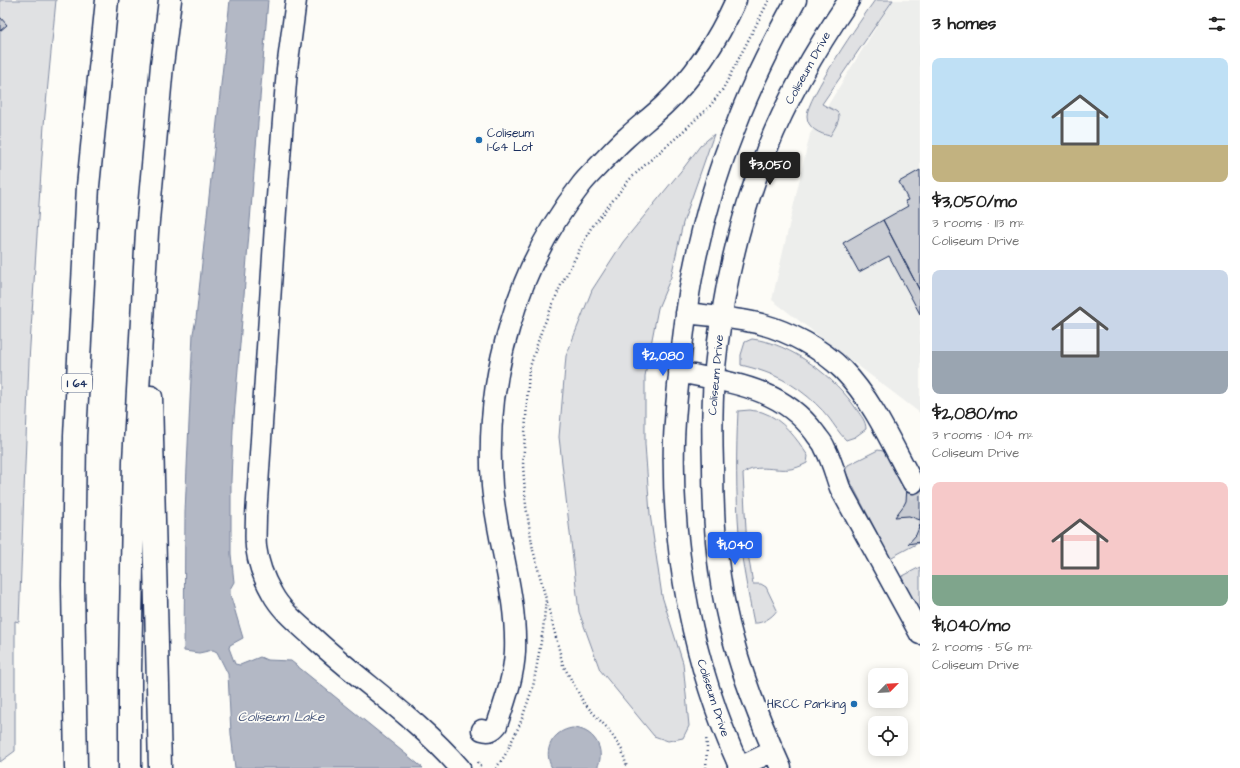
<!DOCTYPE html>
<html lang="en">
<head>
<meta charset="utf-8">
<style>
  body { margin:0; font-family:"Architects Daughter",sans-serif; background:#f6f6f6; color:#222; height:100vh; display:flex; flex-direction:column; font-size:15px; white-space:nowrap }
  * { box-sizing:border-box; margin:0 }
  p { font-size:13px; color:#767676 }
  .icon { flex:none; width:22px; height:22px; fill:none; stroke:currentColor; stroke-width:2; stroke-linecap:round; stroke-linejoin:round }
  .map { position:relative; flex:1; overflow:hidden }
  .sheet { display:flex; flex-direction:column; background:#fff; width:320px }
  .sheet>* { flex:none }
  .needle { width:26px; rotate:66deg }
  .controls { position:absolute; left:868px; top:668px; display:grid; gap:8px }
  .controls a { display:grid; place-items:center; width:40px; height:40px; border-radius:8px; background:#fff; box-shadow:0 2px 10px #0003; font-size:20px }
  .price { position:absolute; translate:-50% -34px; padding:0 9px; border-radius:4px; background:#2563eb; color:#fff; font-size:13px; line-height:26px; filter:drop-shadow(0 1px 2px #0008) }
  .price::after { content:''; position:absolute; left:50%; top:24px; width:12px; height:9px; margin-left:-6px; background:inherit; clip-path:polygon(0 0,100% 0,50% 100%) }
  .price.active { background:#222; color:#fff }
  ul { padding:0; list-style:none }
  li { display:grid; align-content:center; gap:8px; height:212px; padding:0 12px }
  li span { display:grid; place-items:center; height:124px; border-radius:8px; color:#555 }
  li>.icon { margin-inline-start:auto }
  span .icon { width:72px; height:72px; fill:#fffc; stroke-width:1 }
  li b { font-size:17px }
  h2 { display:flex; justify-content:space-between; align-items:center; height:48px; padding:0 12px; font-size:17px }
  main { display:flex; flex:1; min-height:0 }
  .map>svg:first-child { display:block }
</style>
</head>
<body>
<main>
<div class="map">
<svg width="920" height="768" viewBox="0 0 920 768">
  <rect width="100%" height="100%" fill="#fdfcf7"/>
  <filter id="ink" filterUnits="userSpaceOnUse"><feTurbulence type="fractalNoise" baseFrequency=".025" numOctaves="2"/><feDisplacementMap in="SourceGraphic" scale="8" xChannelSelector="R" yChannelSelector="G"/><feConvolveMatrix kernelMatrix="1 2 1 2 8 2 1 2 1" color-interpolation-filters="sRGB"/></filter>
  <g filter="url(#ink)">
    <path fill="#edeeec" d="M 893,0 L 920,0 L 920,413 L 772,300 L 810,134 Z"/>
    <path fill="#e0e1e3" stroke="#7e88a0" d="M 0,0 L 56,0 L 44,125 L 29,361 L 19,622 L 15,621 L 15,751 L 0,762 Z
      M 875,0 L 893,0 L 822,104 C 827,107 833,109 837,112 C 843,117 833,131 830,136 C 820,134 807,128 807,116 C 806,99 862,18 875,0 Z
      M 714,134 L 683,223 L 671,277 L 658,308 L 645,376 L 645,444 L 650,514 L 662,596 L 683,663 L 689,726 L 683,738 L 668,741 L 654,736 L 600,670 L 579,612 L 559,437 L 566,356 L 592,290 L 623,242 L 685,166 L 700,146 Z
      M 752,339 C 791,343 836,378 857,410 C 861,416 866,421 866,429 L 855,437 L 846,440 C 839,433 835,426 829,418 C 813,398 789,380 765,372 C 757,369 749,367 741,365 L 741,355 L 745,342 Z
      M 750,410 C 754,411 759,411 762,412 C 783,419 797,439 808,456 L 807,463 C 803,465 799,467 795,468 C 779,473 756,462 743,474 L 747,548 L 753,584 L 761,584 L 766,587 L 777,610 C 773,617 762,624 754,623 C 748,593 742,563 739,533 C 736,493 736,452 738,411 Z
      M 878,450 L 883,451 L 885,453 L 920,517 L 920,542 L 890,558 L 845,471 L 848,465 Z
      M 920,567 L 920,612 L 901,577 Z"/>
    <path fill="#b3b8c5" stroke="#76819c" d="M 230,0 L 268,0 L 233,430 L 231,481 L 231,554 L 234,582 L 230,589 L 230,594 L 243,638 L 230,645 L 229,648 L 235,664 L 240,665 L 260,657 L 267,660 L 291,661 L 423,768 L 235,768 L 231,734 L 228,674 L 217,652 L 213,650 L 199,653 L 184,651 L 185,512 L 193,333 L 196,319 Z
      M 572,728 C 593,728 607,749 597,768 L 552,768 C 542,750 553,731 572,728 Z"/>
    <path fill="#c9ccd3" stroke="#1b2f5e" d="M 0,17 L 7,25 L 0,31 Z
      M 920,170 L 920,291 L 883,220 L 908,206 L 905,201 L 908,200 L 899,182 Z
      M 883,220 L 920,291 L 920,314 L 889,256 L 859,272 L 843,243 Z
      M 920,483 L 920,520 L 909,516 L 895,517 L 904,505 L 906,501 L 907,488 Z
      M 920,525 L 920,542 L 908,544 L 916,535 Z"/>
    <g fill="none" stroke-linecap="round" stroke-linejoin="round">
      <path stroke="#d0d3d8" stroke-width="20" stroke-dasharray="20 10" stroke-linecap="butt" d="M 913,483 L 920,495"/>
      <defs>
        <path id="minor" d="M 296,0 L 287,69 L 276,210 L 256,516 C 256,526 255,537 256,547 C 258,563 264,579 272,593 C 282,612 301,626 317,641 C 364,684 419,720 460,768
          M 686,313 C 711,316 737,318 761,324 C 790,332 822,349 843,370 C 874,402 892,445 913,483
          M 679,372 C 731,383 781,387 815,433 C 818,438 823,442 825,448 C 832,461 835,474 840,488 L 920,634
          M 482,730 C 489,732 492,731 497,725 C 505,701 514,676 515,651 C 517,594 497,541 492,486 C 488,432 494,377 510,325 C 524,275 549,226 581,185 C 588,176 596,169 603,161 C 611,153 618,145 626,138 C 638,127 651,117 663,106 C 695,76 718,40 736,0
          M 738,768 L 773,751
          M 740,768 C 693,667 671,551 674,440 C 675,412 678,384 681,356 C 684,330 687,303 692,277 C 702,224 717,172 737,123 C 753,80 774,40 796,0
          M 781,768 C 762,726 745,684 733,639 C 717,583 713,524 713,466 C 712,437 712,407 714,377 C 721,300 738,221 767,149 C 788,96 817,47 849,0"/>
        <path id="highway" d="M 151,397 L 160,768
          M 76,768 L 73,585 L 75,436 L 88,186 L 107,0
          M 130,768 L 130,672 L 134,461 L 147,232 L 162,65 L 170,0"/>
      </defs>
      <use href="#minor" stroke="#1b2f5e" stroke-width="23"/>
      <use href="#highway" stroke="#1b2f5e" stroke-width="25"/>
      <path stroke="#1b2f5e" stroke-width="2.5" stroke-dasharray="1 3" stroke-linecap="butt" d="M 547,602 L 563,665 L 584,703 L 608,729 L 622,750 L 627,768
        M 478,762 L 481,768
        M 496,768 L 504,757 L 520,724 L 533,687 L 543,630 L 546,599 L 533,550 L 526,506 L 523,465 L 529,370 L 541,332 L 560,287 L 591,228 L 629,180 L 647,163 L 677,137 L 710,106 L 723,89 L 769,0
        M 706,768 L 707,747 L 706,737"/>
      <use href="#minor" stroke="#fdfcf7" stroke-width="20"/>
      <use href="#highway" stroke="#fdfcf7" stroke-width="22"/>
    </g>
  </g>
  <g fill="#1f6fb2" stroke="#fdfcf7" stroke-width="1.5">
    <circle cx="479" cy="140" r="4"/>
    <circle cx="854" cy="704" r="4"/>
  </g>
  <g text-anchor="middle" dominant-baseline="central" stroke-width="3.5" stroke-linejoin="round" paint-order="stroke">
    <rect fill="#fdfcf7" stroke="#5f6c8c" stroke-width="1" x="62" y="374" width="30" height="18" rx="3"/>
    <g font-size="11" font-weight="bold" fill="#1b2f5e">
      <text x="77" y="383">I 64</text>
    </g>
    <g font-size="12" fill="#1b2f5e" stroke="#fdfcf7">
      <text transform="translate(808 68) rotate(-61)">Coliseum Drive</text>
      <text transform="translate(716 375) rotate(-85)">Coliseum Drive</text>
      <text transform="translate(713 698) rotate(72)">Coliseum Drive</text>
    </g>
    <g font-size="12" fill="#1b2f5e" stroke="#fdfcf7" text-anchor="start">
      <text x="487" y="133">Coliseum<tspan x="487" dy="14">I-64 Lot</tspan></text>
      <text x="846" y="704" text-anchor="end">HRCC Parking</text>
    </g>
    <g font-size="13" font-style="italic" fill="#49587d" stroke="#fdfcf7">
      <text x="281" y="717">Coliseum Lake</text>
    </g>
  </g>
</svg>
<div class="controls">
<a><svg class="needle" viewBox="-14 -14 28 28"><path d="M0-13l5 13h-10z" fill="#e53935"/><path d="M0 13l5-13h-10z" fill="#767676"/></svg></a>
<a><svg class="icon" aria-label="locate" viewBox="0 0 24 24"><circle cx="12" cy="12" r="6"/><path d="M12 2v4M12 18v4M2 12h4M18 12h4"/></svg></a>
</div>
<b class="price active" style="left:770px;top:186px">$3,050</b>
<b class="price" style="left:663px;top:377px">$2,080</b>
<b class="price" style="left:735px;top:566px">$1,040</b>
</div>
<section class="sheet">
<h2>3 homes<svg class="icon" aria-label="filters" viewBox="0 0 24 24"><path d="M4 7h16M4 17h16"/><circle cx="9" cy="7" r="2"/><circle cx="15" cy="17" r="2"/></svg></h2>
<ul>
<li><span style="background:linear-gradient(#bfe0f5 70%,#c2b280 0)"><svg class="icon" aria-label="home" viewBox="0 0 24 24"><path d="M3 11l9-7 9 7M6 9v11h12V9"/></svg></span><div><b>$3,050/mo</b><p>3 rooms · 113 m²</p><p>Coliseum Drive</p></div></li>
<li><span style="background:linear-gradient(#c9d6e8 65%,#9aa5b1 0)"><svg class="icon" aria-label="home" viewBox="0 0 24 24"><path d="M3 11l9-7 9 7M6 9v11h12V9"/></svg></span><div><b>$2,080/mo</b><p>3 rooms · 104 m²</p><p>Coliseum Drive</p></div></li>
<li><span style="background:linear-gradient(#f6c9c9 75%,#7fa58c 0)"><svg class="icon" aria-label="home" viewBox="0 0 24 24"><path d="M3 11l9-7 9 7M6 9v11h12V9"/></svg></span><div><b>$1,040/mo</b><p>2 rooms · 56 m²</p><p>Coliseum Drive</p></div></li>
</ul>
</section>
</main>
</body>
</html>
